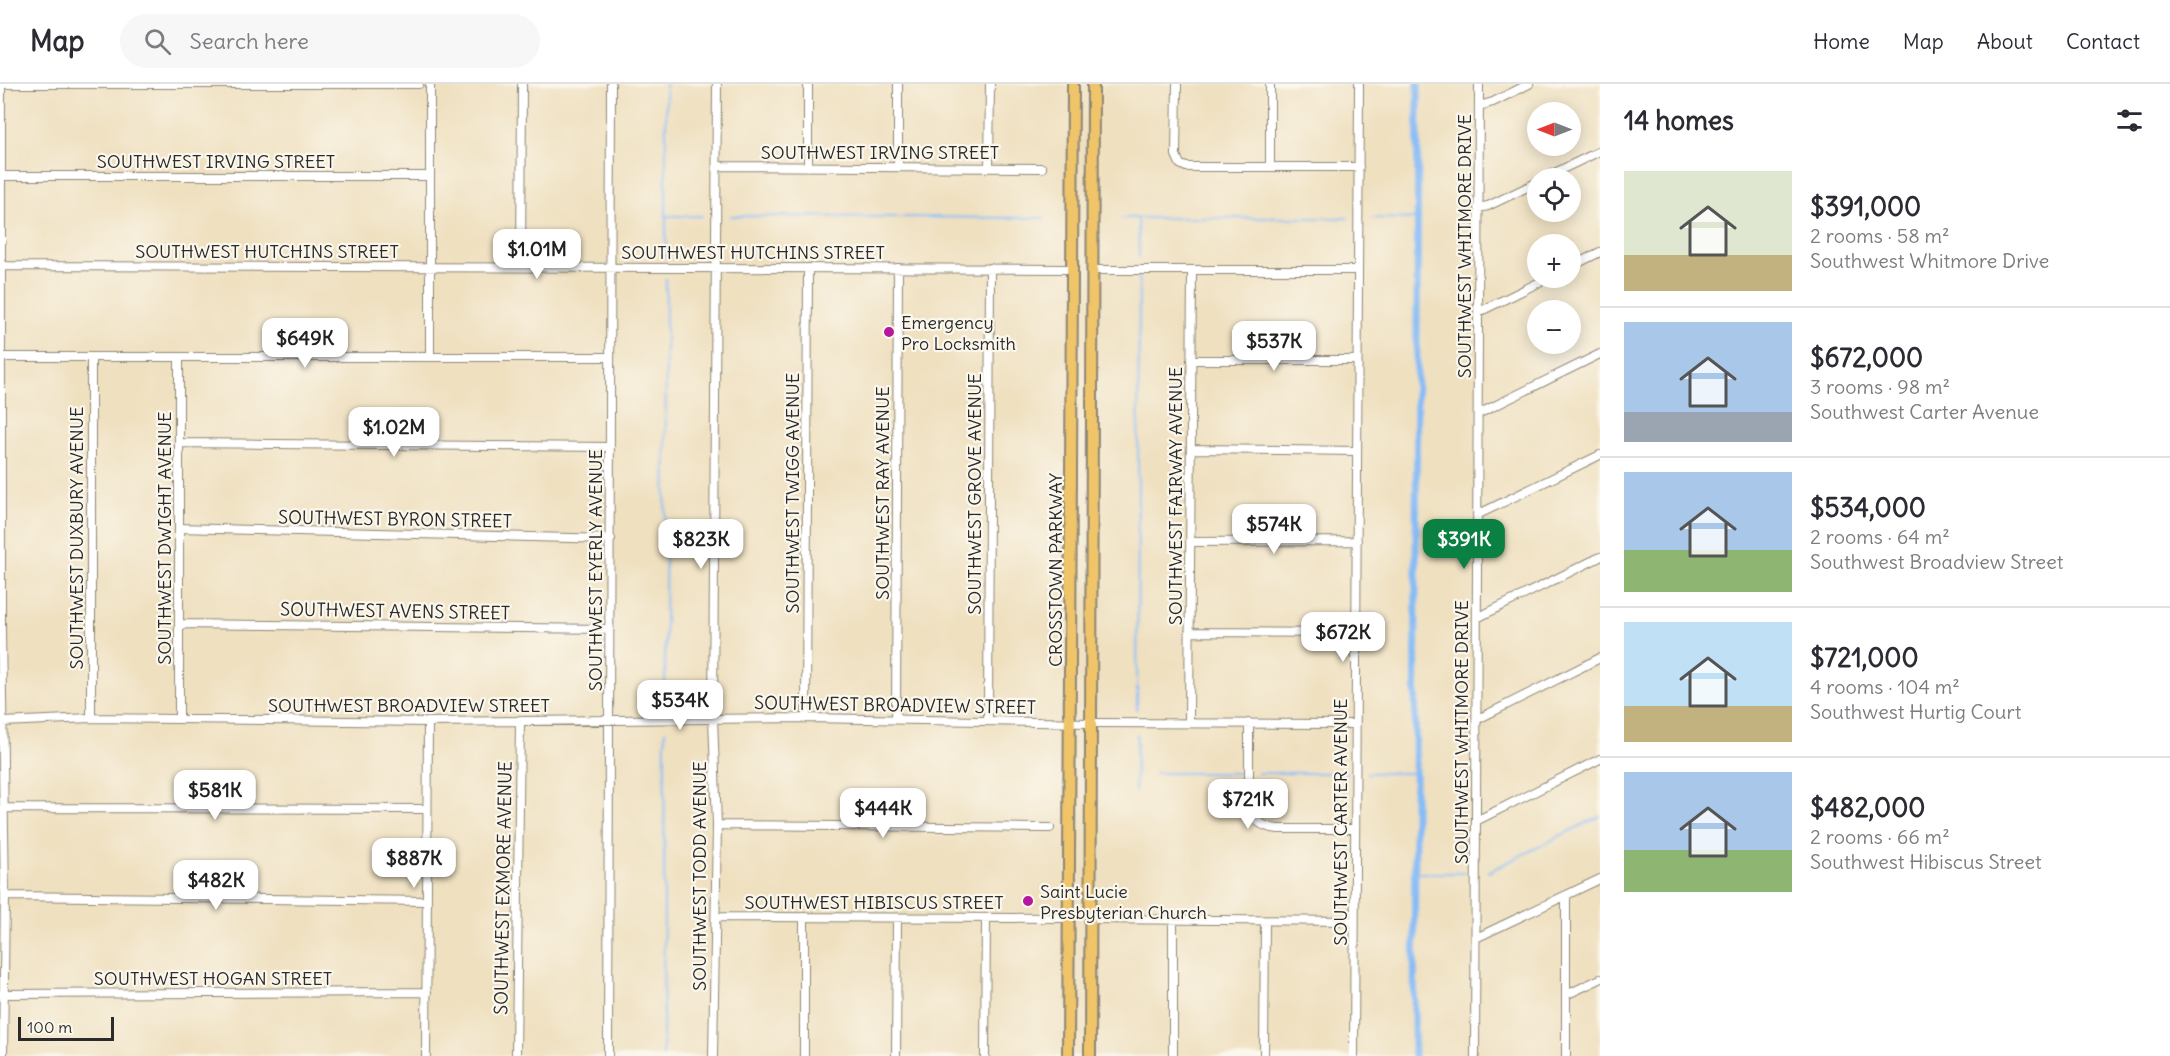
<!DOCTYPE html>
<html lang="en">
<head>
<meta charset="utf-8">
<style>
  body { margin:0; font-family:Delius,sans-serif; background:#f7f7f7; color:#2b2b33; height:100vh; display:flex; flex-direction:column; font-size:22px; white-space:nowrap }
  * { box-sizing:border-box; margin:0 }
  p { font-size:20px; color:#7c7c81 }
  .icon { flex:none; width:33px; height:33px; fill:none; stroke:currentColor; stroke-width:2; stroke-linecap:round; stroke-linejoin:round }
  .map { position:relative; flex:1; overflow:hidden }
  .sheet { display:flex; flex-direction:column; background:#fff; width:570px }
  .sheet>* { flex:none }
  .needle { width:39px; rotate:270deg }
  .tools { position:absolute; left:1527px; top:18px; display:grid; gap:12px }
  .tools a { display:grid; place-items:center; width:54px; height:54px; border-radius:50%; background:#fff; box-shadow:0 3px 15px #0003; font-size:30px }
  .scale { position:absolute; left:18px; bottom:15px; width:96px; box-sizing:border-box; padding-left:6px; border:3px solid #2b2b2b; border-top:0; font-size:16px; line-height:21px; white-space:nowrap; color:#2b2b2b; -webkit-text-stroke:4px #fbf7ec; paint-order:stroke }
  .price { position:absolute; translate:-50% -51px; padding:0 14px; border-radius:12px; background:#fff; color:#222; font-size:20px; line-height:39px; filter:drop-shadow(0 2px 3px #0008) }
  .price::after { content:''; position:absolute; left:50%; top:36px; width:18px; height:14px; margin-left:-9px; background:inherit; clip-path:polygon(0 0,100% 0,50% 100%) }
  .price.active { background:#0b8043; color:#fff }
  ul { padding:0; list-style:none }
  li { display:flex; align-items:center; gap:18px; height:150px; padding:0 24px }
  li+li { border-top:2px solid #e1e1e2 }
  li span { display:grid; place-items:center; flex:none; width:168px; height:120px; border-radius:0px; color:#555 }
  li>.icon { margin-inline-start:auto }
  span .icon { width:72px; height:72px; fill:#fffc; stroke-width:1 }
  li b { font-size:26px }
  h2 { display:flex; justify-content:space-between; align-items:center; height:72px; padding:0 24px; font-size:26px }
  header { display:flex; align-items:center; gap:36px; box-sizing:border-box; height:84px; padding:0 30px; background:#fff; border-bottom:2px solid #e1e1e2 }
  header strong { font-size:28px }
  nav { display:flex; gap:33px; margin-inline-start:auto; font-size:21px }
  .search { width:420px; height:54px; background:#f7f7f7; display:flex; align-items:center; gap:15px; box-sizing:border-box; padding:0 21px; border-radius:33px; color:#7c7c81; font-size:22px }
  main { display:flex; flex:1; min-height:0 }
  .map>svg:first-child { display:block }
</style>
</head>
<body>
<header>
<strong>Map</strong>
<div class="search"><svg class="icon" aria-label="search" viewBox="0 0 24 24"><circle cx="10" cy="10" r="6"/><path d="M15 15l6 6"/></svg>Search here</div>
<nav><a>Home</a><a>Map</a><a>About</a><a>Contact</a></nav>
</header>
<main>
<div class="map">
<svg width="1600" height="972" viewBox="0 0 1600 972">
  <rect width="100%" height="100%" fill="#fbf7ec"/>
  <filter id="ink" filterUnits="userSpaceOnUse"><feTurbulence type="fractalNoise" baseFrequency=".0167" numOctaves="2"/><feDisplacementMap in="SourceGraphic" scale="12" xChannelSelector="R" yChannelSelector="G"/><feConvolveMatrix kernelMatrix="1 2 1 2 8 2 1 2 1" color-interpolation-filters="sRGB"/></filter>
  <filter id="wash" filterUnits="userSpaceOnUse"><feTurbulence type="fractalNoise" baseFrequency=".008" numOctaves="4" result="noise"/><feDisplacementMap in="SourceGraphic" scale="24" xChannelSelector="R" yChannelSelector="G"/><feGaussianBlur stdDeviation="1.35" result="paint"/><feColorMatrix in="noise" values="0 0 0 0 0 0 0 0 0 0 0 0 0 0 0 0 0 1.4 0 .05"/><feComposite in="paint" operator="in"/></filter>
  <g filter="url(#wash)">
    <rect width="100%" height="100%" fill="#efe0c0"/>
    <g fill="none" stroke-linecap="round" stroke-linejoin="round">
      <path stroke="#86bcf6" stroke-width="2" d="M 665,132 L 702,132
        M 731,132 L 1044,134
        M 1121,134 L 1348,134
        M 1138,134 L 1139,173
        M 1372,134 L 1417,135
        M 666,174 L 666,0
        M 665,622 L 666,195
        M 1137,625 L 1139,192
        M 1155,689 L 1238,689
        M 1258,689 L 1347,689
        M 1367,689 L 1415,689
        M 1135,708 L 1137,650
        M 1488,788 L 1600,732
        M 1414,789 L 1466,789
        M 663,972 L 665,647"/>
      <path stroke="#86bcf6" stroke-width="7" d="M 1414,972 L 1418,0"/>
    </g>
  </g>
  <g filter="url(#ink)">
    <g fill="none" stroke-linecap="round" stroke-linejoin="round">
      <defs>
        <path id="minor" d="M 1,0 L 1,546 L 5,812 L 3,972
          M 1,0 L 419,0
          M 1177,0 L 1176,71 L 1180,80 L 1186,83 L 1359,83
          M 1479,22 L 1493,18 L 1529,0
          M 717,82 L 1042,84
          M 808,83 L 808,0
          M 898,83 L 898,0
          M 1270,83 L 1270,0
          M 989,84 L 990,0
          M 1,92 L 430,92
          M 1544,94 L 1600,67
          M 1478,124 L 1488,122 L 1538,98
          M 1,182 L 1072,185
          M 521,183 L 522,0
          M 1570,183 L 1600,168
          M 1092,186 L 1358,186
          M 1479,228 L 1548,194
          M 430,272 L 430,0
          M 0,273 L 610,273
          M 179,273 L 179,635
          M 1191,276 L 1357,276
          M 1478,330 L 1600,270
          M 179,359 L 610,363
          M 1191,365 L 1357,367
          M 1477,431 L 1600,371
          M 179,444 L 611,455
          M 1190,458 L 1357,457
          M 1477,534 L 1600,473
          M 179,540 L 609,545
          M 1189,548 L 1356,549
          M 91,634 L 91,274
          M 806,634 L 808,184
          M 896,635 L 898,184
          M 1476,636 L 1600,574
          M 988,637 L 990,184
          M 3,638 L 91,634 L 428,638 L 806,634 L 1090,639 L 1355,640
          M 1189,639 L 1192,186
          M 1249,639 L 1249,723 C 1254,738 1263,743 1278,745 L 1355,745
          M 4,724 L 426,725
          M 1476,737 L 1600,675
          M 717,741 L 1050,744
          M 5,812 L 427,817
          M 716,833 L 1068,834
          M 1091,835 L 1354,837
          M 1476,854 L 1600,795
          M 0,910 L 427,908
          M 1566,911 L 1600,895
          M 426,972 L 428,638
          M 516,972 L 520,636
          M 608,972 L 611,0
          M 713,972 L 717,741 L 713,634 L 717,0
          M 804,972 L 804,833
          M 896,972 L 897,834
          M 985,972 L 986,834
          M 1173,972 L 1173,835
          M 1264,972 L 1265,837
          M 1354,972 L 1359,0
          M 1475,972 L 1479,0
          M 1566,972 L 1566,812"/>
        <path id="major" d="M 1068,972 L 1073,0
          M 1090,972 L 1093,0"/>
      </defs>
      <use href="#minor" stroke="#8d8676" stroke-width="10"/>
      <use href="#major" stroke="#8d8676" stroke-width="14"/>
      <use href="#minor" stroke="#fff" stroke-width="8"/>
      <use href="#major" stroke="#f0c469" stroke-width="10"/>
    </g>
  </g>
  <g fill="#b5179e" stroke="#fbf7ec" stroke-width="2">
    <circle cx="889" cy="248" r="6"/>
    <circle cx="1028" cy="817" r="6"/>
  </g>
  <g text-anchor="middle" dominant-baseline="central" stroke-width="4.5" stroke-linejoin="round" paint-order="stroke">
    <g font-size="18" fill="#2b2b2b" stroke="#fbf7ec">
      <text x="880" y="68">SOUTHWEST IRVING STREET</text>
      <text x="216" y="77">SOUTHWEST IRVING STREET</text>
      <text transform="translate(1464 162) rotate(-90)">SOUTHWEST WHITMORE DRIVE</text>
      <text x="267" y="167">SOUTHWEST HUTCHINS STREET</text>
      <text x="753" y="168">SOUTHWEST HUTCHINS STREET</text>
      <text transform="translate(792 409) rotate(-90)">SOUTHWEST TWIGG AVENUE</text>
      <text transform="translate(882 409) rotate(-90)">SOUTHWEST RAY AVENUE</text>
      <text transform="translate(974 410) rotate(-90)">SOUTHWEST GROVE AVENUE</text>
      <text transform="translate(1175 412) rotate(-90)">SOUTHWEST FAIRWAY AVENUE</text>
      <text transform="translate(395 435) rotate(1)">SOUTHWEST BYRON STREET</text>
      <text transform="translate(76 454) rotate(-90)">SOUTHWEST DUXBURY AVENUE</text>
      <text transform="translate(164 454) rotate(-90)">SOUTHWEST DWIGHT AVENUE</text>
      <text transform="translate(595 486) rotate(-90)">SOUTHWEST EYERLY AVENUE</text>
      <text transform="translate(1055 486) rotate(-90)">CROSSTOWN PARKWAY</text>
      <text transform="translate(395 527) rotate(1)">SOUTHWEST AVENS STREET</text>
      <text x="409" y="621">SOUTHWEST BROADVIEW STREET</text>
      <text transform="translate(895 621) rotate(1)">SOUTHWEST BROADVIEW STREET</text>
      <text transform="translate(1461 648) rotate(-90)">SOUTHWEST WHITMORE DRIVE</text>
      <text transform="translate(1340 738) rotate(-90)">SOUTHWEST CARTER AVENUE</text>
      <text transform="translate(699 792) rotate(-90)">SOUTHWEST TODD AVENUE</text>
      <text transform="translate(503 804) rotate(-89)">SOUTHWEST EXMORE AVENUE</text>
      <text x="874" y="818">SOUTHWEST HIBISCUS STREET</text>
      <text x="213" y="894">SOUTHWEST HOGAN STREET</text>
    </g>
    <g font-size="18" fill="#2b2b2b" stroke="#fbf7ec" text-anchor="start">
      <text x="901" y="238">Emergency<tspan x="901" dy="21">Pro Locksmith</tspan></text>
      <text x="1040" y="807">Saint Lucie<tspan x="1040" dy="21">Presbyterian Church</tspan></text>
    </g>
  </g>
</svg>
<div class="tools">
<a><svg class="needle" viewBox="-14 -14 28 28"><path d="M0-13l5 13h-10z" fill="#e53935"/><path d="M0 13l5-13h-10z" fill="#7c7c81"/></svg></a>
<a><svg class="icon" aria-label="locate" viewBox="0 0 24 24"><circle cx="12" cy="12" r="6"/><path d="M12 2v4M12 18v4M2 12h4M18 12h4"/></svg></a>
<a>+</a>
<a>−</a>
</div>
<div class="scale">100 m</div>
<b class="price" style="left:537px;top:196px">$1.01M</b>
<b class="price" style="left:305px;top:285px">$649K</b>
<b class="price" style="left:1274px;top:288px">$537K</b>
<b class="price" style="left:394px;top:374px">$1.02M</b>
<b class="price" style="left:1274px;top:471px">$574K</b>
<b class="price" style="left:701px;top:486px">$823K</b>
<b class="price active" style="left:1464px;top:486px">$391K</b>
<b class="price" style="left:1343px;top:579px">$672K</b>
<b class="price" style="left:680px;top:647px">$534K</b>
<b class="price" style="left:215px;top:737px">$581K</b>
<b class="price" style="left:1248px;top:746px">$721K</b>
<b class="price" style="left:883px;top:755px">$444K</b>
<b class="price" style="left:414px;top:805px">$887K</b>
<b class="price" style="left:216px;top:827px">$482K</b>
</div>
<section class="sheet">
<h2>14 homes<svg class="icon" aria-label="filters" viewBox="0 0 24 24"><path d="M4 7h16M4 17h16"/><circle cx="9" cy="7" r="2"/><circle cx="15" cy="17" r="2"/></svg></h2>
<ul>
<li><span style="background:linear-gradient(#dfe7d0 70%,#c2b280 0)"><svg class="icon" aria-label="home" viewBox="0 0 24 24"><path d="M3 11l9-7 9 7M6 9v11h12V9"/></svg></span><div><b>$391,000</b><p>2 rooms · 58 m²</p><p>Southwest Whitmore Drive</p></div></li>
<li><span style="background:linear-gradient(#a9c7e8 75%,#9aa5b1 0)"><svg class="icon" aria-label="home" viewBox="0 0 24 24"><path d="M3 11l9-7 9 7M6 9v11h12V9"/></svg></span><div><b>$672,000</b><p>3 rooms · 98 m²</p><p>Southwest Carter Avenue</p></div></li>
<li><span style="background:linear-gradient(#a9c7e8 65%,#8fb573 0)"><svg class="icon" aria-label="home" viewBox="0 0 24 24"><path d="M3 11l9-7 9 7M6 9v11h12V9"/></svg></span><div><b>$534,000</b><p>2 rooms · 64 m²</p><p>Southwest Broadview Street</p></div></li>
<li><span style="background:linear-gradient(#bfe0f5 70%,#c2b280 0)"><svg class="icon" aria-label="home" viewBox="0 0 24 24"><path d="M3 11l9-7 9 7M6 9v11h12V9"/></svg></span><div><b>$721,000</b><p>4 rooms · 104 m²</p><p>Southwest Hurtig Court</p></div></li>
<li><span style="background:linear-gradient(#a9c7e8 65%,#8fb573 0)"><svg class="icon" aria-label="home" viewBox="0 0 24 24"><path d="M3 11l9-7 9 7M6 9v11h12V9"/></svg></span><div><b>$482,000</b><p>2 rooms · 66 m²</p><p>Southwest Hibiscus Street</p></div></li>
</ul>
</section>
</main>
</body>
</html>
